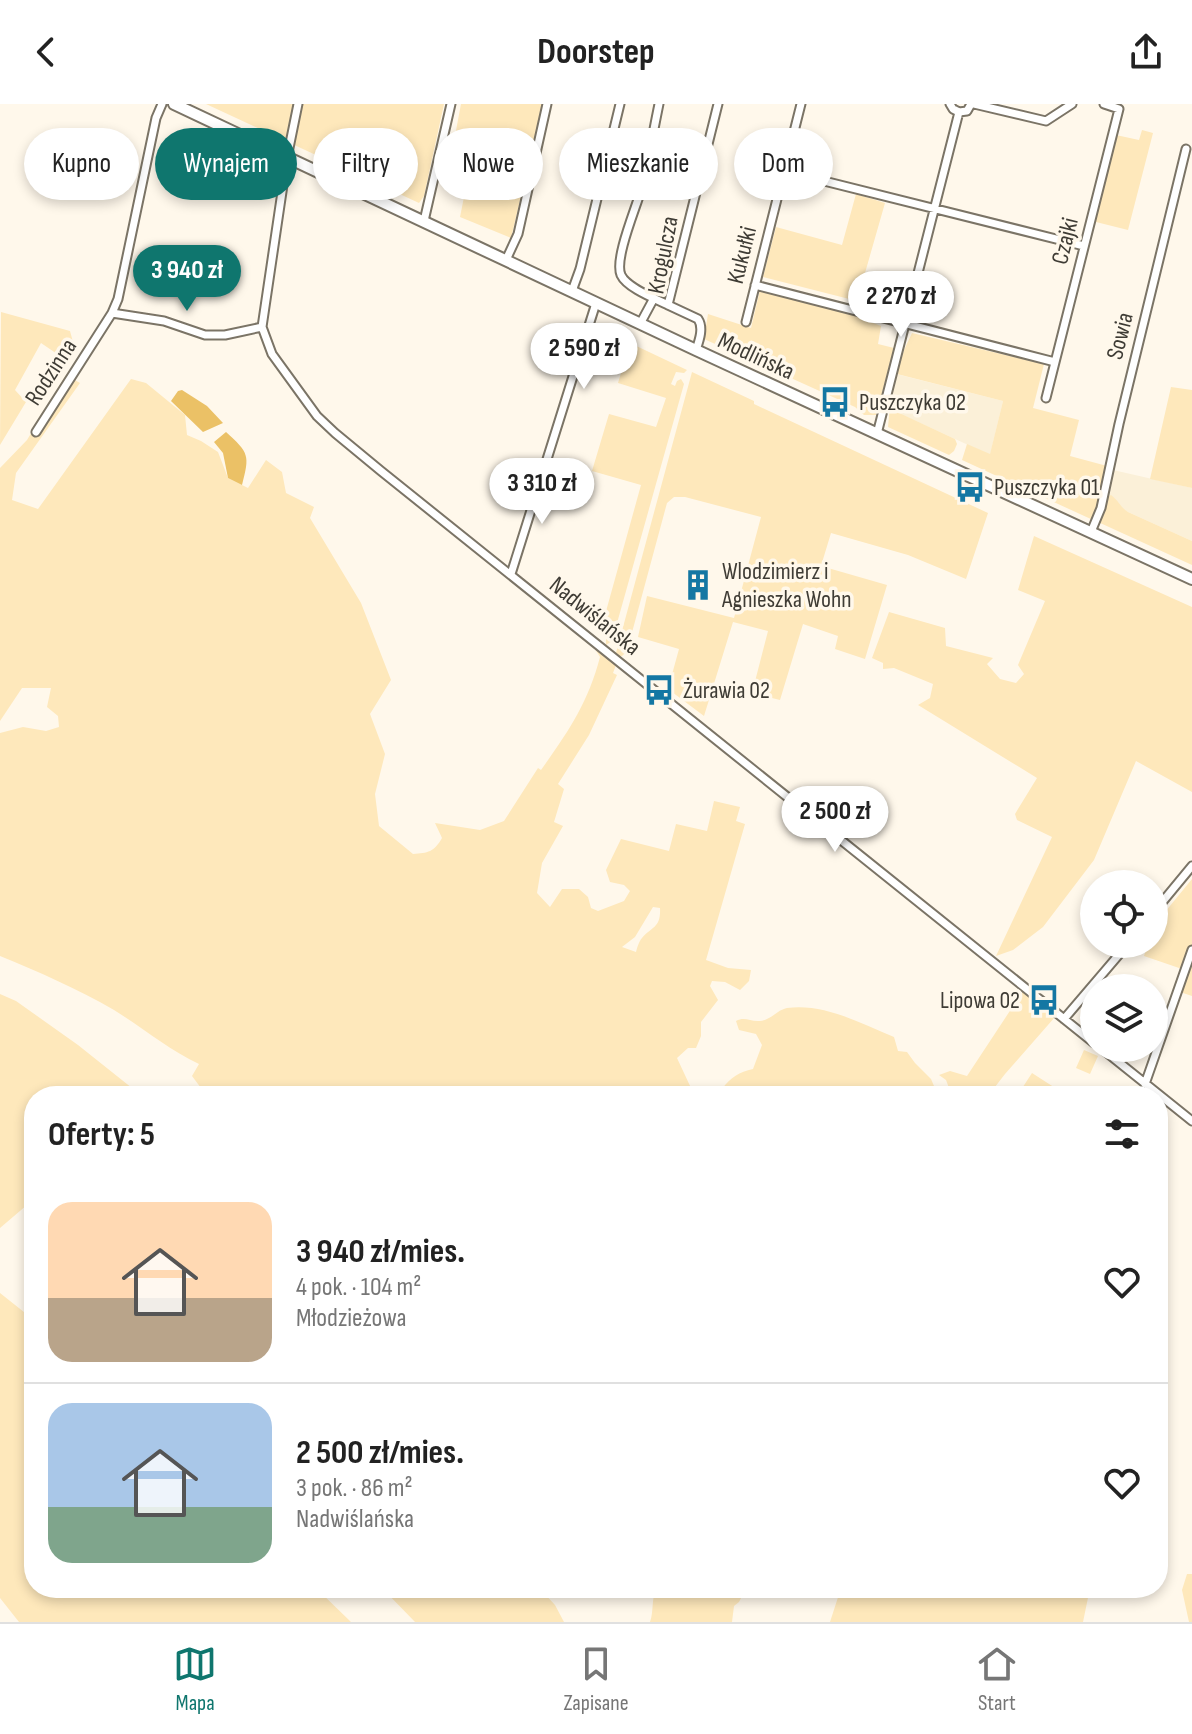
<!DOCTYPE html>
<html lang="pl">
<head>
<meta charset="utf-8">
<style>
  body { margin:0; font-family:"Sofia Sans Condensed",sans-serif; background:#f6f6f6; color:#222; height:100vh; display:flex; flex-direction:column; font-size:30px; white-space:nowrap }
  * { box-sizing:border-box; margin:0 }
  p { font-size:26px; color:#767676 }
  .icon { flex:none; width:44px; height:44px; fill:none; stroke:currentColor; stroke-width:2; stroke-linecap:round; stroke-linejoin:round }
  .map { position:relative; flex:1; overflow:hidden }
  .sheet { position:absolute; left:24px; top:982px; width:1144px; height:512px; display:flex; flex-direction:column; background:#fff; border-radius:32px; box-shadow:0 4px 12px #0003 }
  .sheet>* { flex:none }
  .banner { position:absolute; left:24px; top:24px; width:1144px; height:72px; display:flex; gap:16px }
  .buttons { position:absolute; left:1080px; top:766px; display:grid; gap:16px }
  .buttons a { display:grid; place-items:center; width:88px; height:88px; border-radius:50%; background:#fff; box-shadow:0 4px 12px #0003; font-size:40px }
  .price { position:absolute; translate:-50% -68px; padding:0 18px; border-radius:28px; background:#fff; color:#222; font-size:26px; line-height:52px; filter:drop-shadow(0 2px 4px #0008) }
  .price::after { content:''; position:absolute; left:50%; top:48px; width:24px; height:18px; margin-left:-12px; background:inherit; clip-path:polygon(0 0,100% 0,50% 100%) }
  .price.selected { background:#0f766e; color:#fff }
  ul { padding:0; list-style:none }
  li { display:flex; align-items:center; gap:24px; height:200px; padding:0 24px }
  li+li { border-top:2px solid #e0e0e0 }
  li span { display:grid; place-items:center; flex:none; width:224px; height:160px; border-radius:24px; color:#555 }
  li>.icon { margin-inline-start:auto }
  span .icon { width:96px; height:96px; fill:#fffc; stroke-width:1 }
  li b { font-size:34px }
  h2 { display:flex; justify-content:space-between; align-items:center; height:96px; padding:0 24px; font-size:34px }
  .pill { padding:0 28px; border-radius:36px; background:#fff; box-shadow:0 4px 12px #0003; font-size:28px; line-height:72px }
  .pill.selected { background:#0f766e; color:#fff }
  header { display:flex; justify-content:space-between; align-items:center; height:104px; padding:0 24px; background:#fff; font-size:36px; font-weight:700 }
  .menu { display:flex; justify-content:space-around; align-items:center; height:112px; border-top:2px solid #e0e0e0; background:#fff; font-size:22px; color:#767676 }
  .menu a { display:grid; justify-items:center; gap:4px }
  .menu .selected { color:#0f766e }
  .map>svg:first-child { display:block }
</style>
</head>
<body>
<header><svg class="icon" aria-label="back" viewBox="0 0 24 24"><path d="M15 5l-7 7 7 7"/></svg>Doorstep<svg class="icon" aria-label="share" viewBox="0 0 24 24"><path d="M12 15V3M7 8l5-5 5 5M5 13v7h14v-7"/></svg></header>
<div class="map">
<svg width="1192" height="1518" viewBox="0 0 1192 1518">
  <rect width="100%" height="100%" fill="#fff8eb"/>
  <path fill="#fbf0d8" d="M 896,270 L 1003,297 L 990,351 L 894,307 L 891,301 L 888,302 Z
    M 1113,366 L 1192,384 L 1192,437 L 1128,408 L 1106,394 Z"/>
  <path fill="#fee8bb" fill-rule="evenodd" d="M 206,0 L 444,0 L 424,92 L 419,99 Z
    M 461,0 L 543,0 L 511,134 L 460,113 L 474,43 L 454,37 Z
    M 1142,26 L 1153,29 L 1128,126 L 1096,118 L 1094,125 L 1092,124 L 1116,31 L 1139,36 Z
    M 856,90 L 885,99 L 857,197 L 763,173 L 776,123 L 842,141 Z
    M 760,186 L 853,211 L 881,222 L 878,240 L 894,244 L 876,311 L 864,311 L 855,303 L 704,235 L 708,210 L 751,224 Z
    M 1,208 L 70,227 L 73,238 L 70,254 L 63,254 L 41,239 L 15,286 L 26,298 L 0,341 Z
    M 912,229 L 1044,260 L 1033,304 L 1079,316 L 1070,352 L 1107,362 L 1098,405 L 1093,416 L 962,356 L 967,340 L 990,350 L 1003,297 L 897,270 L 904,246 Z
    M 630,239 L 687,266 L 684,269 L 676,268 L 671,280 L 675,282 L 677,277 L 681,275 L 684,280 L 612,537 L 606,541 L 606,533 L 600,529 L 641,381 L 592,367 L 609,310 L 656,323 L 666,294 L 618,279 Z
    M 692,268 L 754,297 L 754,300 L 988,409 L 966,475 L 908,451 L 831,429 L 821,462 L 887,481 L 865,555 L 835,545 L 838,532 L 803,520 L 780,596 L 752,589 L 768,527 L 733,518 L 704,612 L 668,585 L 679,545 L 638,533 L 647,492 L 734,514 L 761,413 L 685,393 L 674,393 L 667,399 L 627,547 L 622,552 L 618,552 L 616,549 Z
    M 66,271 L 80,279 L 16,369 L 12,396 L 38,405 L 131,275 L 146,279 L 185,311 L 187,331 L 201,337 L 218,348 L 228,374 L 248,384 L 266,356 L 282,368 L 286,389 L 314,403 L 310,414 L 361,499 L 391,576 L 370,610 L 385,650 L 375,690 L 379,722 L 413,750 C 428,749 434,748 442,734 L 435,719 L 480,726 L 504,717 L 538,664 L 541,666 C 568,628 588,599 600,553 L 595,545 L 581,532 L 614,558 L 616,561 L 613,569 L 617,571 L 589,631 L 558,680 L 564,685 L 554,718 L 563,722 L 542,759 L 537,789 L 550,803 L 562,785 L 579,785 L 588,793 L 591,804 L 598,807 L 624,797 L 630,787 L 624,781 L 610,778 L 606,766 L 621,735 L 669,747 L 676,720 L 707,727 L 714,697 L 740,703 L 736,717 L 745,720 L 706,856 L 728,864 L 751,866 L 749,877 L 740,886 L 725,878 L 712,877 L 710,882 L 718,896 L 701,918 L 701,932 L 696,944 L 688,944 L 677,954 L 691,984 L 699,992 L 207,992 L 192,972 L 199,960 C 169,946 143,924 114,906 C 78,885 39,868 0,852 L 0,629 L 23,623 L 46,627 L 59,623 L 58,612 L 47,603 L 51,584 L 22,584 L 0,617 L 0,364 L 27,336 ZM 653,803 L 660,804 C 661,824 652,822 642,834 C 639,837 637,844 636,848 L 622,843 L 635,833 Z
    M 1171,283 L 1192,286 L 1192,384 L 1150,375 Z
    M 890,301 L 895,307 L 955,335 L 957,340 L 954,347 L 949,351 L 888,323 Z
    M 1111,391 C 1119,397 1120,403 1128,408 L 1192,437 L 1192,461 L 1098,418 L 1106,394 Z
    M 1034,432 L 1192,503 L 1192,688 L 1136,657 L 1094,756 L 1043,823 L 1013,846 L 996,852 L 1052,733 L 1017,716 L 1015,710 L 1037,674 L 918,601 L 930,594 L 933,580 L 894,564 L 883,565 L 883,559 L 872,554 L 889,508 L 945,524 L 946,542 L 993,554 L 987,560 L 1000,575 L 1016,579 L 1024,570 L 1018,561 L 1045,497 L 1018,486 Z
    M 1192,775 L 1192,892 L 1180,888 L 1182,865 L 1144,852 L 1148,840 L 1154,840 L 1156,819 Z
    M 1023,887 L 1055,913 L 1005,970 L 988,992 L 741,992 L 736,986 L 724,992 L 722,985 C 731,973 739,968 753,965 L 762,941 L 756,930 L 739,926 L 736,917 C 745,912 750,918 760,917 C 771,916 777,906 787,904 C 824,899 860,919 894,933 L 898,947 L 907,948 L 915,959 L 931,975 L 937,989 L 945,991 L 949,984 L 946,976 L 939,971 L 950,967 L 967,972 Z
    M 0,890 L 16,897 L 78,941 L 142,992 L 34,992 L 34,1095 L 0,1124 Z
    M 1084,946 L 1098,952 L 1090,970 L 1076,964 Z
    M 1032,969 L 1063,989 L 1061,992 L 1017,992 Z
    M 0,1189 L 34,1216 L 34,1484 L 316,1484 L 351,1518 L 19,1518 L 0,1494 Z
    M 1187,1470 L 1192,1470 L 1192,1518 L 1189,1518 L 1182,1486 Z
    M 382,1484 L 543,1484 L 543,1488 L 555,1501 L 564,1518 L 415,1518 Z
    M 657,1484 L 746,1484 L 739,1498 L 734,1502 L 732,1518 L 650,1518 C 654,1507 651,1493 657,1484 Z
    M 841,1484 L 1090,1484 L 1083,1518 L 830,1518 Z"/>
  <path fill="#ebc166" d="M 182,286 L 207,302 L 223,319 L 203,328 L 171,297 L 178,287 Z
    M 226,328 C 249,349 250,351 242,381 L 228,374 L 223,349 L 214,338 Z"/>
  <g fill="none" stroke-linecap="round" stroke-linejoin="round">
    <defs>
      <path id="minor" d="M 298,0 L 287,54 L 262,223 L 272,250 L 317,312 L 335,329 L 381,367 L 1094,939
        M 659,0 C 653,29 648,58 641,86 C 636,104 614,155 621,171 C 627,184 656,195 668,201
        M 950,0 L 953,5 L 959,8 L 967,7 L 971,0
        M 974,0 L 1046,17 L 1072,0
        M 784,67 L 1084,142
        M 424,117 L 451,0
        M 506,156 L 518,130 L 547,0
        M 755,181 L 1055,258
        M 572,187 L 580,165 L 620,0
        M 112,209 L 164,217 L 205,231 L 225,231 L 262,223
        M 746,218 L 801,0
        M 640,220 L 654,194
        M 696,246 C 699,237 704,224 698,215 L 668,201 L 718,0
        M 1046,294 L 1119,5 L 1104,0
        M 36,328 L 112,209 L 118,195 L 156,14 L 162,0
        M 877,330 L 959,8
        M 1091,428 L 1101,404 L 1119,320 L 1186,45
        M 511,470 L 596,199
        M 1154,808 L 1192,762
        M 1064,915 L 1128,840
        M 1101,944 L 1192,1017
        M 1145,980 L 1192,846"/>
      <path id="secondary" d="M 174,0 L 696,246 L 1192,475"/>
    </defs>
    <use href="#minor" stroke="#7b7466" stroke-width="11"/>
    <use href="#secondary" stroke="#7b7466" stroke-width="14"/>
    <use href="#minor" stroke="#fff" stroke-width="7"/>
    <use href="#secondary" stroke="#fff" stroke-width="10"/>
  </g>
  <defs>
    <symbol id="bus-bare" viewBox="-9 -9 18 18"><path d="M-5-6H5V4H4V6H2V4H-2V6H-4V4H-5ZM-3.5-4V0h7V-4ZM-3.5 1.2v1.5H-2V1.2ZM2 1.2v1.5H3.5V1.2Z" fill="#1477a3" stroke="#fff8eb" stroke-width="2.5" paint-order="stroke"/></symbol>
    <symbol id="building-bare" viewBox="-9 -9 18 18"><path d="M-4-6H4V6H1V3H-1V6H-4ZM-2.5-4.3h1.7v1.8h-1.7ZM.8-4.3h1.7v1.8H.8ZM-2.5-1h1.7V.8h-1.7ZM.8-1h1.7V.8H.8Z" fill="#1477a3" stroke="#fff8eb" stroke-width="2.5" paint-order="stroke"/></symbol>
  </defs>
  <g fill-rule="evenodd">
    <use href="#bus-bare" x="813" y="276" width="44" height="44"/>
    <use href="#bus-bare" x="948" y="361" width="44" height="44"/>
    <use href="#building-bare" x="676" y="459" width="44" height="44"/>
    <use href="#bus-bare" x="637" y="564" width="44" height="44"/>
    <use href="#bus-bare" x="1022" y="874" width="44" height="44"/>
  </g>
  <g text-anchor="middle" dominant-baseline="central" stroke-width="7" stroke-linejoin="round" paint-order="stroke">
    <g font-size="24" fill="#3f3c35" stroke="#fff8eb">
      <text transform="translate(1065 137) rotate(-76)">Czajki</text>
      <text transform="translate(663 151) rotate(-79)">Krogulcza</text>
      <text transform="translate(742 151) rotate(-76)">Kukułki</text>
      <text transform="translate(1120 232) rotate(-76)">Sowia</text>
      <text transform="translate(756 252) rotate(25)">Modlińska</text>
      <text transform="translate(51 268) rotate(-57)">Rodzinna</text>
      <text transform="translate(595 512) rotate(39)">Nadwiślańska</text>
    </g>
    <g font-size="24" fill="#3f3c35" stroke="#fff8eb" text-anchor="start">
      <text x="859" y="298">Puszczyka 02</text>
      <text x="994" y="383">Puszczyka 01</text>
      <text x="722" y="467">Wlodzimierz i<tspan x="722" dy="28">Agnieszka Wohn</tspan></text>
      <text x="683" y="586">Żurawia 02</text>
      <text x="1020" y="896" text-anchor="end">Lipowa 02</text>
    </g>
  </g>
</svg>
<div class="buttons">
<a><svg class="icon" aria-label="locate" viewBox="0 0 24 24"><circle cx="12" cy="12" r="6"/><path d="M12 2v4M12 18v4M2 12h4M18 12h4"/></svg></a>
<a><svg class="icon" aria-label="layers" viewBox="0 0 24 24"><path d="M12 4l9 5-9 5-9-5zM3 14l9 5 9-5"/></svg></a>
</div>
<b class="price selected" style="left:187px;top:209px">3 940 zł</b>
<b class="price" style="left:901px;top:235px">2 270 zł</b>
<b class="price" style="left:584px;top:287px">2 590 zł</b>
<b class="price" style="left:542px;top:422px">3 310 zł</b>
<b class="price" style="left:835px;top:750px">2 500 zł</b>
<div class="banner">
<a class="pill">Kupno</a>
<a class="pill selected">Wynajem</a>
<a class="pill">Filtry</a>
<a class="pill">Nowe</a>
<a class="pill">Mieszkanie</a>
<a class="pill">Dom</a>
</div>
<section class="sheet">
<h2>Oferty: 5<svg class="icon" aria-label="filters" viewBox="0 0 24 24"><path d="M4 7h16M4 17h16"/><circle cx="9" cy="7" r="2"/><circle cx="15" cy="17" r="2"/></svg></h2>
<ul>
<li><span style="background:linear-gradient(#ffd9b3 60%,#b9a48a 0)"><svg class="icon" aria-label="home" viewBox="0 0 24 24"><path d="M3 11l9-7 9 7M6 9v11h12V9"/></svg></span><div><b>3 940 zł/mies.</b><p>4 pok. · 104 m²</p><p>Młodzieżowa</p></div><svg class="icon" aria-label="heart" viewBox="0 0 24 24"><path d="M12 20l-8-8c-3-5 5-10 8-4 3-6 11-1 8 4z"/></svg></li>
<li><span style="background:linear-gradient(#a9c7e8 65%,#7fa58c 0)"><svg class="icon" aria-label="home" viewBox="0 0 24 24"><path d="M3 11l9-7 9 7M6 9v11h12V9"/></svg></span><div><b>2 500 zł/mies.</b><p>3 pok. · 86 m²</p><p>Nadwiślańska</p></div><svg class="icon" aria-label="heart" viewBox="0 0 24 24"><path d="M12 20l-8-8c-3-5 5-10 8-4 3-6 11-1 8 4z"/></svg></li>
</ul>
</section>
</div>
<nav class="menu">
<a class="selected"><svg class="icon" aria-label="map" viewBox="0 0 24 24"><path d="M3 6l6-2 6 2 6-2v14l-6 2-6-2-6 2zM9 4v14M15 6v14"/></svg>Mapa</a>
<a><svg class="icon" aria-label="saved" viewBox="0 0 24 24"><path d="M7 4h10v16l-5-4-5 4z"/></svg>Zapisane</a>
<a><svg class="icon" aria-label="home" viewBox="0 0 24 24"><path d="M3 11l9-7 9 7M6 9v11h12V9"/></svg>Start</a>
</nav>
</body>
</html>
